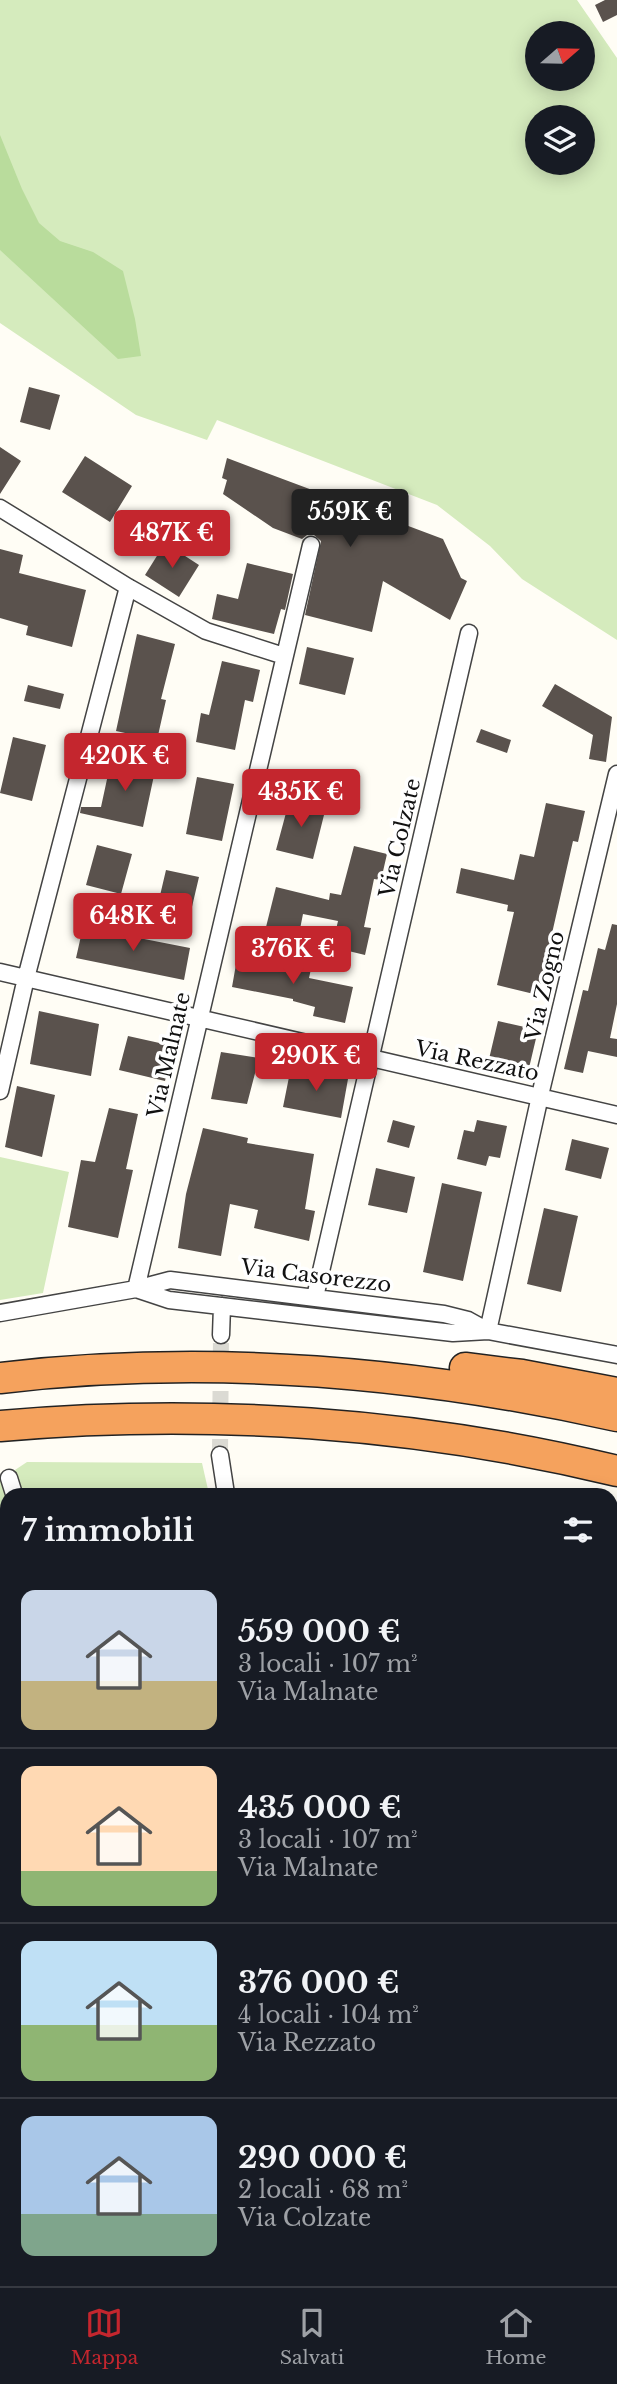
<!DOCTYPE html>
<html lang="it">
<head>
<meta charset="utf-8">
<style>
  body { margin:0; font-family:"Libre Baskerville",serif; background:#20242c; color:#f1f3f6; height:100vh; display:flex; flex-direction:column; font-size:26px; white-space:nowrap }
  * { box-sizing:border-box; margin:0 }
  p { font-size:23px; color:#9ea1a6 }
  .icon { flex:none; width:38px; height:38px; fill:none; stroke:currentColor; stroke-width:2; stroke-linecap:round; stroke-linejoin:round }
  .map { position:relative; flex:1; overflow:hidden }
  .panel { position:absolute; left:0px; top:1488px; width:618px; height:800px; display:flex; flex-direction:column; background:#171b24; border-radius:21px 21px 0 0; box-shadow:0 4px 18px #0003 }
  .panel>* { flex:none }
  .needle { width:46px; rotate:70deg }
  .controls { position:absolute; left:525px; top:21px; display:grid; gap:14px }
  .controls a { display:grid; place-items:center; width:70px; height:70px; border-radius:50%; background:#171b24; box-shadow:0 4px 18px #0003; font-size:35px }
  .price { position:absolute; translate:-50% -60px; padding:0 16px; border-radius:7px; background:#c4262e; color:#fff; font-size:23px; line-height:46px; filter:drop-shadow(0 2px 4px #0008) }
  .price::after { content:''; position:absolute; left:50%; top:42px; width:21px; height:16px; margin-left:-10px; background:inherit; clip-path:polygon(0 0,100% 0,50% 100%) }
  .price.active { background:#222; color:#fff }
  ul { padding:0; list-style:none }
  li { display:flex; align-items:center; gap:21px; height:175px; padding:0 21px }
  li+li { border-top:2px solid #363941 }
  li span { display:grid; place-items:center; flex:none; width:196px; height:140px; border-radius:14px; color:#555 }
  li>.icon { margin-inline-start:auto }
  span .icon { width:84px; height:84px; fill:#fffc; stroke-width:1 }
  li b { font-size:30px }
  h2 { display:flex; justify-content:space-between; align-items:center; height:84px; padding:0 21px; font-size:30px }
  .tabs { display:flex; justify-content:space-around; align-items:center; height:98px; border-top:2px solid #363941; background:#171b24; font-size:19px; color:#9ea1a6 }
  .tabs a { display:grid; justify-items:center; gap:4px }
  .tabs .active { color:#c4262e }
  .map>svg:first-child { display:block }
</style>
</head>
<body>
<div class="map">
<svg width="617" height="2286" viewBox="0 0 617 2286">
  <rect width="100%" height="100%" fill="#fffdf5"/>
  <path fill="#f6f3d4" d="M 617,2027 L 617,2286 L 503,2286 L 502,2280 L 611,2280 L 611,2029 Z
    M 51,2280 L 425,2280 L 429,2286 L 52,2286 Z"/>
  <path fill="#d5ebbd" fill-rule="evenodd" d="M 0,0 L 577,0 L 617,58 L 617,640 L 522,579 L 490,546 L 437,505 L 217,420 L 207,440 L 136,415 L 0,323 ZM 537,33 L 583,33 L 583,79 L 537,79 ZM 537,117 L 583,117 L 583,163 L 537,163 Z
    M 0,1157 L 69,1172 L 43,1293 L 0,1300 Z
    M 27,1462 L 202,1463 L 209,1494 L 7,1494 L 7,1532 L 0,1509 L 0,1480 Z
    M 0,1941 L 7,1943 L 7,2068 L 0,2065 Z"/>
  <path fill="#b9dc9c" d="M 0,135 L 22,189 L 39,223 L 60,241 L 93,252 L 123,271 L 135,319 L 141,356 L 118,359 L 0,250 Z
    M 0,2127 L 7,2127 L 7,2280 L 17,2280 L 0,2285 Z"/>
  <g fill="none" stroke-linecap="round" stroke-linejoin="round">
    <path stroke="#3f96cf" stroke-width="5" d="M 611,1992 L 617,1992
      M 0,2071 L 7,2069"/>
  </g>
  <path fill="#5a524d" d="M 605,0 L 617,0 L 617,15 L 603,22 L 595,5 Z
    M 29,387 L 60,395 L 50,430 L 20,422 Z
    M 0,447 L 21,461 L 0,494 Z
    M 85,456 L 132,486 L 110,522 L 62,492 Z
    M 227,458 L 443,539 L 461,578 L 467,581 L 450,620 L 383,581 L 372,632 L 305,615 L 321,541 L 314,535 L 307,535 L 302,539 L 273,528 L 223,494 L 227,480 L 222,478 Z
    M 165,543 L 199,565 L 179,597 L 145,575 Z
    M 0,549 L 23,555 L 19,573 L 86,590 L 72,647 L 26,635 L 28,626 L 0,618 Z
    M 247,563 L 293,574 L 285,610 L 281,609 L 274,634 L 212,619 L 217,594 L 238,599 Z
    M 137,634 L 175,644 L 161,699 L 166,700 L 157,740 L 116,731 Z
    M 307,647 L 354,658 L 345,695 L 299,684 Z
    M 222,661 L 260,670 L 253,702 L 245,700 L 235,750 L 196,742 L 201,713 L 209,715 Z
    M 555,684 L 612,717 L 606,762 L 589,759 L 593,735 L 542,706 Z
    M 28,685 L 64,694 L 60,709 L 24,701 Z
    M 481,729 L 511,740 L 507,753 L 476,742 Z
    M 13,737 L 46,745 L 32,801 L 0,793 Z
    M 112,756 L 156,766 L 143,827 L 80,813 L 81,807 L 101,807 Z
    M 197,777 L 234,784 L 222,841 L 186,834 Z
    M 290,798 L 326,807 L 313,859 L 276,850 Z
    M 546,803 L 585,811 L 578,842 L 573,841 L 538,995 L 497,985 L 514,912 L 507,911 L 508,905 L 456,893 L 461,868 L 514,880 L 520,854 L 534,857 Z
    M 97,845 L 132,854 L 121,894 L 86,885 Z
    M 354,846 L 387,854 L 381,880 L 374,879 L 364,927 L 371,928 L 365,955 L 332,947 L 338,921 L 303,914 L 299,934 L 266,927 L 276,887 L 329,900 L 330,893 L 341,895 Z
    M 166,870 L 199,877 L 191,911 L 158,904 Z
    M 612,924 L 617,925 L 617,1004 L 610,1038 L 617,1039 L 617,1057 L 588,1051 L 583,1073 L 564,1069 L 583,990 L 588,991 L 598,948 L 605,950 Z
    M 83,927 L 190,948 L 184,980 L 76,958 Z
    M 238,953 L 311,969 L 309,978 L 353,987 L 345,1023 L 313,1016 L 315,1007 L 293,1001 L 293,999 L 232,987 Z
    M 39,1011 L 99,1024 L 91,1076 L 30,1064 Z
    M 498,1021 L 538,1030 L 529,1068 L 489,1059 Z
    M 128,1036 L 173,1046 L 165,1081 L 119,1070 Z
    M 221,1052 L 259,1058 L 247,1104 L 211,1099 Z
    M 291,1067 L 348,1079 L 341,1118 L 283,1107 Z
    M 17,1086 L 55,1095 L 42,1157 L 5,1147 Z
    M 109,1108 L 138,1114 L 126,1169 L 133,1170 L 118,1238 L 68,1227 L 81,1160 L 95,1162 Z
    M 393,1120 L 415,1126 L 409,1148 L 387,1142 Z
    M 477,1120 L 507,1126 L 500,1158 L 489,1156 L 486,1166 L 457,1159 L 464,1130 L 474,1132 Z
    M 203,1128 L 248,1138 L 247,1143 L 314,1154 L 305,1209 L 315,1211 L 309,1241 L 254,1228 L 258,1210 L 230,1204 L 221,1256 L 178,1248 L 186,1194 Z
    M 572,1139 L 609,1148 L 601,1179 L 565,1170 Z
    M 376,1168 L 415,1177 L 407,1213 L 368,1205 Z
    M 442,1183 L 482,1192 L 463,1281 L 423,1272 Z
    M 544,1208 L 578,1216 L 561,1292 L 527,1284 Z"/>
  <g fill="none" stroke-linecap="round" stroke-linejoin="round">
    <path stroke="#dbdad3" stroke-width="16" stroke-dasharray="16 8" stroke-linecap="butt" d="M 220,1455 L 221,1335"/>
    <defs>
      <path id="street" d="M 0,508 L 128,587 L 206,631 L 284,656
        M 0,972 L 617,1115
        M 0,1091 L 26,978 L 128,587
        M 136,1289 L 311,545
        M 136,1289 L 169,1300 L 453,1333 L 488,1331 L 617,1355
        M 315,1297 L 469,633
        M 0,1313 L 136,1289 L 170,1280 L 444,1314 L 468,1320 L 488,1331
        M 488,1331 L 542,1087 L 617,774
        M 221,1335 L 222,1306
        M 220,1455 L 226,1494
        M 9,1478 L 14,1494
        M 611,1639 L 617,1641
        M 611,1674 L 617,1671
        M 0,1766 L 7,1762
        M 611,1853 L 617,1853
        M 0,1932 L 7,1934"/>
      <path id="highway" d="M 465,1368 L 522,1375 L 617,1393
        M 0,1378 C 207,1354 415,1371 617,1416
        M 0,1426 C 205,1408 417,1422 617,1471"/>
    </defs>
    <use href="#street" stroke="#444" stroke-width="19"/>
    <use href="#highway" stroke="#222" stroke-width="33"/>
    <use href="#street" stroke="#fff" stroke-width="16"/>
    <use href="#highway" stroke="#f5a25d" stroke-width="30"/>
  </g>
  <g text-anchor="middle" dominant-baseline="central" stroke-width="7" stroke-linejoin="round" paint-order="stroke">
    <g font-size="21" fill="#111" stroke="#fff">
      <text transform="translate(400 838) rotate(-77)">Via Colzate</text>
      <text transform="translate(545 986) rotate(-77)">Via Zogno</text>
      <text transform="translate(169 1055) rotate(-77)">Via Malnate</text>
      <text transform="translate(477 1061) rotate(12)">Via Rezzato</text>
      <text transform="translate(316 1276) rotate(7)">Via Casorezzo</text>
    </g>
  </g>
</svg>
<div class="controls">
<a><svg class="needle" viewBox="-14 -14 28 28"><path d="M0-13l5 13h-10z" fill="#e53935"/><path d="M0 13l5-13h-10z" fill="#9ea1a6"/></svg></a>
<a><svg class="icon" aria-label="layers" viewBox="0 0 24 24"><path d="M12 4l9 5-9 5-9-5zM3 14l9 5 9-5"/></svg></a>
</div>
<b class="price active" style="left:350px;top:549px">559K €</b>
<b class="price" style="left:172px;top:570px">487K €</b>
<b class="price" style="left:125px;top:793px">420K €</b>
<b class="price" style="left:301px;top:829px">435K €</b>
<b class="price" style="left:133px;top:953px">648K €</b>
<b class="price" style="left:293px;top:986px">376K €</b>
<b class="price" style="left:316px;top:1093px">290K €</b>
<section class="panel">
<h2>7 immobili<svg class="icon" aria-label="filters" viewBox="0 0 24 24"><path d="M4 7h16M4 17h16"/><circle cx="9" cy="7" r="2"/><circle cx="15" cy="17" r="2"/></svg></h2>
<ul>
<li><span style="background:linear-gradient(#c9d6e8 65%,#c2b280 0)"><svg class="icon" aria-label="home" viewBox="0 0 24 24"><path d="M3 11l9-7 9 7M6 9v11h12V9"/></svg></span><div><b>559 000 €</b><p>3 locali · 107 m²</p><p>Via Malnate</p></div></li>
<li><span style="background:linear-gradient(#ffd9b3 75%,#8fb573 0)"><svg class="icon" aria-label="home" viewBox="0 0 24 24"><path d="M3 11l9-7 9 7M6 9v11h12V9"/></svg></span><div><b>435 000 €</b><p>3 locali · 107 m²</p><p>Via Malnate</p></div></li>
<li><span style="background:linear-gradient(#bfe0f5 60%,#8fb573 0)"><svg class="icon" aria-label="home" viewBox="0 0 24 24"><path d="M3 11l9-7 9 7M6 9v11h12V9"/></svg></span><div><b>376 000 €</b><p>4 locali · 104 m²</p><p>Via Rezzato</p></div></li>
<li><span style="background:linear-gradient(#a9c7e8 70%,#7fa58c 0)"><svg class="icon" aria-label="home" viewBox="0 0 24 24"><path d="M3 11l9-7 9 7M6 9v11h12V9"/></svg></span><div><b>290 000 €</b><p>2 locali · 68 m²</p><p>Via Colzate</p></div></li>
</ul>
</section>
</div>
<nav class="tabs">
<a class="active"><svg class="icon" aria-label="map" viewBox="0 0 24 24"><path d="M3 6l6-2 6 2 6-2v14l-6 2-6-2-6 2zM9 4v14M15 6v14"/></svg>Mappa</a>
<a><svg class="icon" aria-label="saved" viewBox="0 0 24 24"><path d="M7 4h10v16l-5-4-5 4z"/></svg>Salvati</a>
<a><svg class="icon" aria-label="home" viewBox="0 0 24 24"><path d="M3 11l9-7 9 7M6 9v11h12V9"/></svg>Home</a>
</nav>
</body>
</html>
